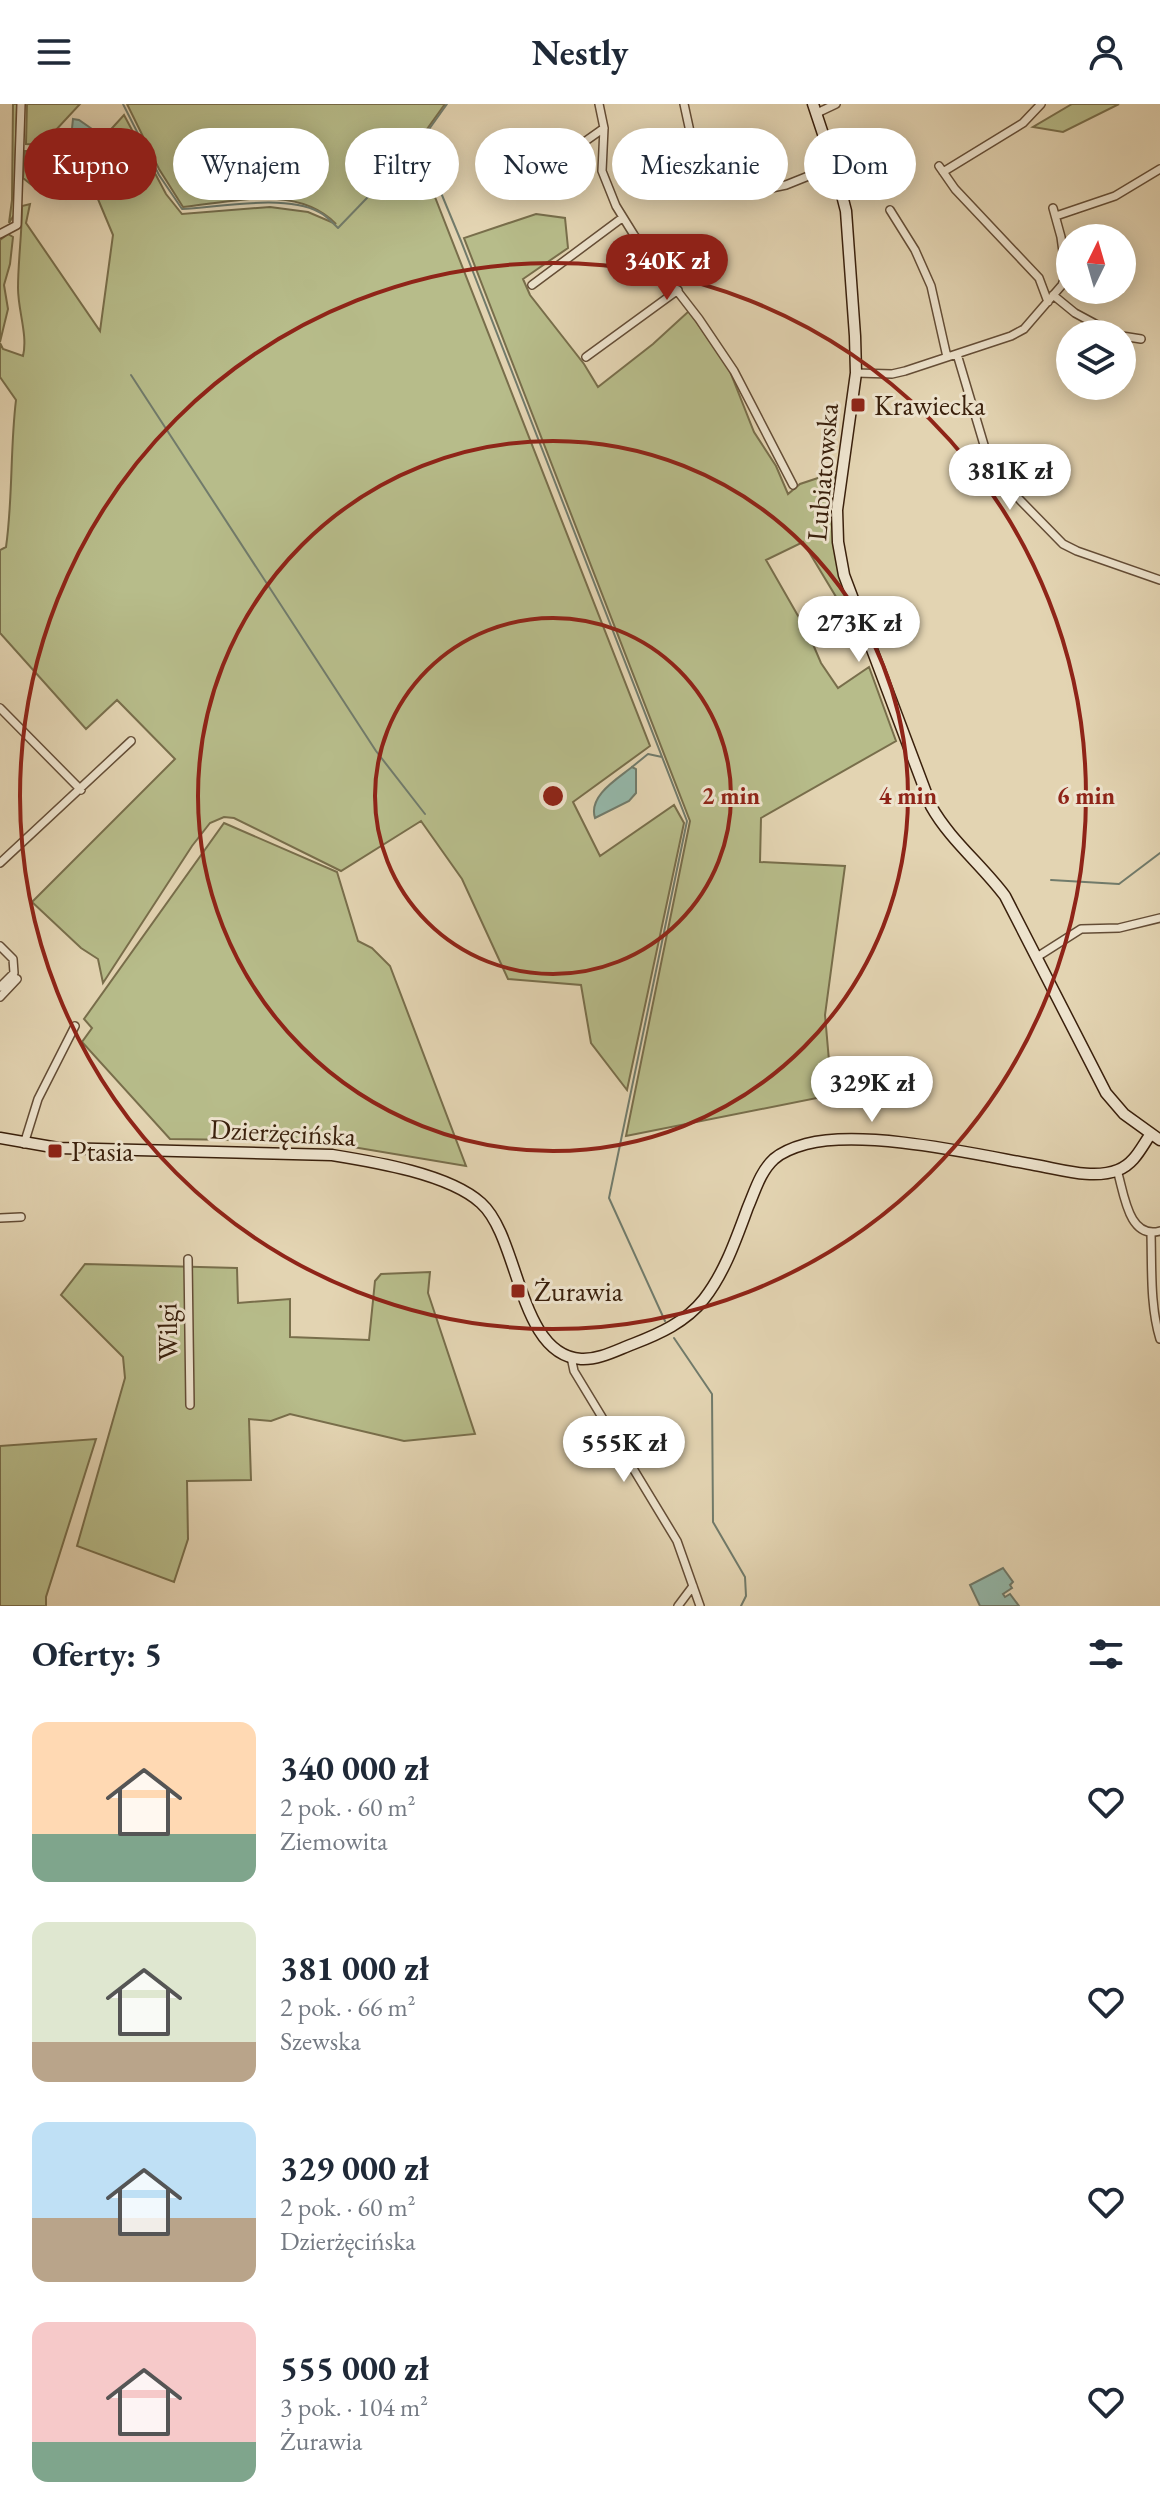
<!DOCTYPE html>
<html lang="pl">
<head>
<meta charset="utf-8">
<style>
  body { margin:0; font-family:"EB Garamond",serif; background:#f2f2f3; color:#1f2937; height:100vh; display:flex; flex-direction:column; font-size:30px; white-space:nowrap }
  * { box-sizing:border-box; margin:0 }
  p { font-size:26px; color:#747a83 }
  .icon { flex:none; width:44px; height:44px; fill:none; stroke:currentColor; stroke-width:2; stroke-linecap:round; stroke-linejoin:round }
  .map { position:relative; height:1502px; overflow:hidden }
  .sheet { display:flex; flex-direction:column; background:#fff; flex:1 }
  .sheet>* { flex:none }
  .top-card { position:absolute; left:24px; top:24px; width:1112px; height:72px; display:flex; gap:16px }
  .needle { width:52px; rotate:5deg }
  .buttons { position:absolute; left:1056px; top:120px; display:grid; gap:16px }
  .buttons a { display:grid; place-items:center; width:80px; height:80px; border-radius:50%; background:#fff; box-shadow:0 4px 20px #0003; font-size:40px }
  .price { position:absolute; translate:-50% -68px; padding:0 18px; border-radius:28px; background:#fff; color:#222; font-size:26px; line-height:52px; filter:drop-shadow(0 2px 4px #0008) }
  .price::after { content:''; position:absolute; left:50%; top:48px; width:24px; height:18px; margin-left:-12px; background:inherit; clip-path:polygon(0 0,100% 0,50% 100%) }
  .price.active { background:#8f2418; color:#fff }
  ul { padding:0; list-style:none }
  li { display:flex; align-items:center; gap:24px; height:200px; padding:0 32px }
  li span { display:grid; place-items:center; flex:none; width:224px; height:160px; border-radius:16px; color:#555 }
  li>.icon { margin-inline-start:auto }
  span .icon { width:96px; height:96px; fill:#fffc; stroke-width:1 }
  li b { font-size:34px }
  h2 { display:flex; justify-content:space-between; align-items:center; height:96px; padding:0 32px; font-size:34px }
  .pill { padding:0 28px; border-radius:36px; background:#fff; box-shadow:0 4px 20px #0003; font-size:28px; line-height:72px }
  .pill.active { background:#8f2418; color:#fff }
  header { display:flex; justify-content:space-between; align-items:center; height:104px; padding:0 32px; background:#fff; font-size:36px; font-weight:700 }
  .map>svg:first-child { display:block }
</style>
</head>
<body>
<header><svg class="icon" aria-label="menu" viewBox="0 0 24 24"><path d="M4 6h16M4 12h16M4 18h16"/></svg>Nestly<svg class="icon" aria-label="person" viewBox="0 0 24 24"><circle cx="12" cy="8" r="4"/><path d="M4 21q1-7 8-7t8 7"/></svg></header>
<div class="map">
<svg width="1160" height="1502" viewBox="0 0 1160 1502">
  <rect width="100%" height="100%" fill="#e3d4b2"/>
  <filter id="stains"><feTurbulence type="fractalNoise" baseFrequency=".0025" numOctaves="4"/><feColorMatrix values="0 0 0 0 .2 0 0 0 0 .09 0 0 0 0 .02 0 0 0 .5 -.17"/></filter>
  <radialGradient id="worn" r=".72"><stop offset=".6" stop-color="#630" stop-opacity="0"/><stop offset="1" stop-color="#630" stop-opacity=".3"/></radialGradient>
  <path fill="#b7bc8a" stroke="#786e4b" stroke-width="2" d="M 13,0 L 17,0 L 14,111 L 9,119 L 12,96 Z
    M 27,0 L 80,0 L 42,41 L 26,40 Z
    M 127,0 L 445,0 L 415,42 L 650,642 L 573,698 L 600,752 L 674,701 L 684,719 L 627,986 L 591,939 L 581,881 L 508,875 L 462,775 L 421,717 L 341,767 L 234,714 L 224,713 L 210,719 L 192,742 L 103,879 L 98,855 L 81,844 L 32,798 L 175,655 L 117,596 L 86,625 L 0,529 L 0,446 L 6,443 C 13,394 10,345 16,296 L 0,273 L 0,239 L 3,245 L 23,252 C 28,231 18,207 18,184 C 18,157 22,130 22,102 L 30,100 L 26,119 L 100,227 L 113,131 L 82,57 L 124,11 L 166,90 L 182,110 L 270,103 L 308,108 L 336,120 C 297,80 232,98 183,103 L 159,65 Z
    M 1072,0 L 1119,0 L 1063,28 L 1033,23 Z
    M 25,47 L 41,47 L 33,82 L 23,74 Z
    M 536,110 L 565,114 L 568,144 L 523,175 L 530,191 L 584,260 L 598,283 L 653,240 L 689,207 L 729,265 L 754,328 L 776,362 L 788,390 L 800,380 L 836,368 C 829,421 833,452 850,502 L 844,506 L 803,438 L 766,456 L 809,531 L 821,559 L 838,584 L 869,563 L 896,637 L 761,714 L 760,758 L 845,762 L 825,911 L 832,991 L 626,1032 L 690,717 L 464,134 Z
    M 8,130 L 13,133 L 10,160 L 4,181 L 8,205 L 0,238 L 0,136 Z
    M 224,719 L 337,768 L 358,837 L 372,844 L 390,862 L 466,1062 L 317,1037 L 170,1035 L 82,938 L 92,924 L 84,915 Z
    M 85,1160 L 237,1164 L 238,1199 L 290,1195 L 290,1233 L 369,1236 L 375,1177 L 381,1170 L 430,1168 L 428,1189 L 475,1330 L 404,1337 L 290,1310 L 271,1317 L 249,1315 L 251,1376 L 187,1377 L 188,1435 L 174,1478 L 77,1442 L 125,1274 L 123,1253 L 61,1191 Z
    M 96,1335 L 46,1493 L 46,1502 L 0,1502 L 0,1342 Z"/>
  <path fill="#95b8aa" stroke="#717b6b" stroke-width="2" d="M 73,15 L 79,16 L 95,27 C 99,41 85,41 75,39 L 71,34 Z
    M 632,663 L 636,665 L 636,689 L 629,697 L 595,714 C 588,692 617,675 632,663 Z
    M 1003,1464 L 1013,1478 L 1010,1481 L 1012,1484 L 1003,1490 L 1005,1493 L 1010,1490 L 1019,1502 L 980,1502 L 970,1481 Z"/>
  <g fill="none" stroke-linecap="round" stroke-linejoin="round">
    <path stroke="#717b6b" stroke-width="2" d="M 123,0 L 159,71 L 182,105 C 220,103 285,90 319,108 C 326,111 332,118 338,124 L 417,42 L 447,0
      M 92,38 C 109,49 129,43 147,48
      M 417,42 L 422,43 L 461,137 L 687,717 L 609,1094 L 665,1217
      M 131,271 L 376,647 L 425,710
      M 632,663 L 648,650 L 662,653
      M 1051,776 L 1119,780 L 1160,749
      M 674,1234 L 712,1290 L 713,1418 L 745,1473 L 746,1492 L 741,1502"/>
    <defs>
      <path id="street" d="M 599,0 L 604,24 L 602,67 L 616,102 L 634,131 L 699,215 L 734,267 L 793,381
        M 684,0 L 694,46 L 705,61 L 734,81 L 762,86 L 786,81 L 811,71 L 837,72
        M 817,9 L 836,0
        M 939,62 L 955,85 L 1039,174 L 1048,198
        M 943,68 L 1023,19 L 1041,0
        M 511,90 L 604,24
        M 890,106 L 915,146 L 931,182 L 947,253
        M 1056,112 L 1115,92 L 1160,65
        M 0,130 L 17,121 L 21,0
        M 532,181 L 622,114
        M 1053,191 L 1075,209 L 1114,230
        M 1122,232 L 1141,235
        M 957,250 L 987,351 L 1002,376 L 1020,396 L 1063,440 L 1077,447 L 1160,476
        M 586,253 L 678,186
        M 856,269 L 892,270 L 905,267 L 1011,232 L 1024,225 L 1062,181 L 1066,170 L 1061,133 L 1053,104
        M 0,604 L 81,686
        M 0,759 L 131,637
        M 0,842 L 13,855 L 14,869 L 0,883
        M 1037,853 L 1081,825 L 1119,824 L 1160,814
        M 0,893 L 17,875
        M 24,1040 L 38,995 L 75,922
        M 1117,1066 C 1124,1088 1128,1136 1160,1127
        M 0,1114 L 21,1113
        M 1151,1130 C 1152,1164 1150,1202 1160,1235
        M 188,1155 L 190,1301
        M 571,1253 L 574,1267 L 677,1437 L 700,1502
        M 678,1502 L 693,1482"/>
      <path id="secondary" d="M 813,0 L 837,72 L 846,107 L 855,232 L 856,269 L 837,406 L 838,438 L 844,471 L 931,702 C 950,736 982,761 1005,792 L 1106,989 L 1124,1010 L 1160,1036
        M 0,1034 L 58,1044 L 332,1051 C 375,1058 449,1070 481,1099 C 520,1134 518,1251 581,1255 C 599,1256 617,1246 633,1240 C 659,1230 686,1218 704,1195 C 725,1168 736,1135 748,1103 C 755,1087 760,1068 774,1055 C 782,1048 795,1043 806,1040 C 865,1025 974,1050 1035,1061 C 1060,1065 1093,1076 1118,1066 C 1134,1060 1141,1044 1150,1031"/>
    </defs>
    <use href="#street" stroke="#644d36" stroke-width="10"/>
    <use href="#secondary" stroke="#3a200c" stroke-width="13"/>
    <use href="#street" stroke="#ede3cd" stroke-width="7"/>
    <use href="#secondary" stroke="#ede3cd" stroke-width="10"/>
  </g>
  <g fill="none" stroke="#8f2418" stroke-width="4">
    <circle cx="553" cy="692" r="178"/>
    <circle cx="553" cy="692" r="355"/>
    <circle cx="553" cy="692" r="533"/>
  </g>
  <g fill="#8f2418" stroke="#ede3cd" stroke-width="3">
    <rect x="850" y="293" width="16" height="16" rx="4"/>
    <rect x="47" y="1039" width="16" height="16" rx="4"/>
    <rect x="510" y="1179" width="16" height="16" rx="4"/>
  </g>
  <g text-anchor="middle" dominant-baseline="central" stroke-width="6" stroke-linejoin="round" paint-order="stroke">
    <g font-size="28" fill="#3a200c" stroke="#ede3cd" text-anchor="start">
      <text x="874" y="301">Krawiecka</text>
      <text x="71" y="1047">Ptasia</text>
      <text x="534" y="1187">Żurawia</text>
    </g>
    <g font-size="28" fill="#3a200c" stroke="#ede3cd">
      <text transform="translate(822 368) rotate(-85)">Lubiatowska</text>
      <text transform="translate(283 1028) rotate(3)">Dzierżęcińska</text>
      <text transform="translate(167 1228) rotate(-91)">Wilgi</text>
    </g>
  </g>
  <circle cx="553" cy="692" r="12" fill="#8f2418" stroke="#ede3cd" stroke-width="4"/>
  <g font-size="24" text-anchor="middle" font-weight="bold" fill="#8f2418" stroke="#ede3cd" stroke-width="6" stroke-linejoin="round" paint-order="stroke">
    <text x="731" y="700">2 min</text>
    <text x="908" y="700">4 min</text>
    <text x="1086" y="700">6 min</text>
  </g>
  <rect width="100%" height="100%" filter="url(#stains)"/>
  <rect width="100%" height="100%" fill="url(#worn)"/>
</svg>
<div class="buttons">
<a><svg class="needle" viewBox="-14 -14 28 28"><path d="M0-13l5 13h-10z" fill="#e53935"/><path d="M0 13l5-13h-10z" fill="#747a83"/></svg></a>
<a><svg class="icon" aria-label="layers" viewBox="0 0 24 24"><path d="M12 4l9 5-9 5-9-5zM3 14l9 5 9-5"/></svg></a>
</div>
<b class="price active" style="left:667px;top:198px">340K zł</b>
<b class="price" style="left:1010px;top:408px">381K zł</b>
<b class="price" style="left:859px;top:560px">273K zł</b>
<b class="price" style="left:872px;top:1020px">329K zł</b>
<b class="price" style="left:624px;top:1380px">555K zł</b>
<div class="top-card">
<a class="pill active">Kupno</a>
<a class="pill">Wynajem</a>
<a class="pill">Filtry</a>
<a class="pill">Nowe</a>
<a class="pill">Mieszkanie</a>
<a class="pill">Dom</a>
</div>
</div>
<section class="sheet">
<h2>Oferty: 5<svg class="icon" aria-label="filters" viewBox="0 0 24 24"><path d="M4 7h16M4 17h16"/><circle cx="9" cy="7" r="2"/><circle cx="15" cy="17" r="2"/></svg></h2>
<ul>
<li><span style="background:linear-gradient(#ffd9b3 70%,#7fa58c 0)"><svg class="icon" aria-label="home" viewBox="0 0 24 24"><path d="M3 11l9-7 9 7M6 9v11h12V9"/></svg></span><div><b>340 000 zł</b><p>2 pok. · 60 m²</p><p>Ziemowita</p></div><svg class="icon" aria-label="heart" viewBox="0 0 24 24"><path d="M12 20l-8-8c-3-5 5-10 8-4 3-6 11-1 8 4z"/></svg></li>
<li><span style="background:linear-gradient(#dfe7d0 75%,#b9a48a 0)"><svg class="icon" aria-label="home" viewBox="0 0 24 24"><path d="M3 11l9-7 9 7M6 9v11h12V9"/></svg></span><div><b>381 000 zł</b><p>2 pok. · 66 m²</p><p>Szewska</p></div><svg class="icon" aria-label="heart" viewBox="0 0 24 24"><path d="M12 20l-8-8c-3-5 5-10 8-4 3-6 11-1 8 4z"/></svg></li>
<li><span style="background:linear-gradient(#bfe0f5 60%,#b9a48a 0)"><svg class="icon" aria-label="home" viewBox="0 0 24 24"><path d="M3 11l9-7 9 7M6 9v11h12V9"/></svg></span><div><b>329 000 zł</b><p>2 pok. · 60 m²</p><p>Dzierżęcińska</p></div><svg class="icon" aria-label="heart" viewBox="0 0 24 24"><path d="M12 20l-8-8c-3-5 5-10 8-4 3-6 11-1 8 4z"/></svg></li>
<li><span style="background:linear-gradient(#f6c9c9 75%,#7fa58c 0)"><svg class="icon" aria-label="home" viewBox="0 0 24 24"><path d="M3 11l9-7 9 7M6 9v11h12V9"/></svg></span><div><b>555 000 zł</b><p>3 pok. · 104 m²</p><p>Żurawia</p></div><svg class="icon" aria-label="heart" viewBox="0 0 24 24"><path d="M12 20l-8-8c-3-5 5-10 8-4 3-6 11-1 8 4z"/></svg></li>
</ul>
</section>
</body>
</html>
